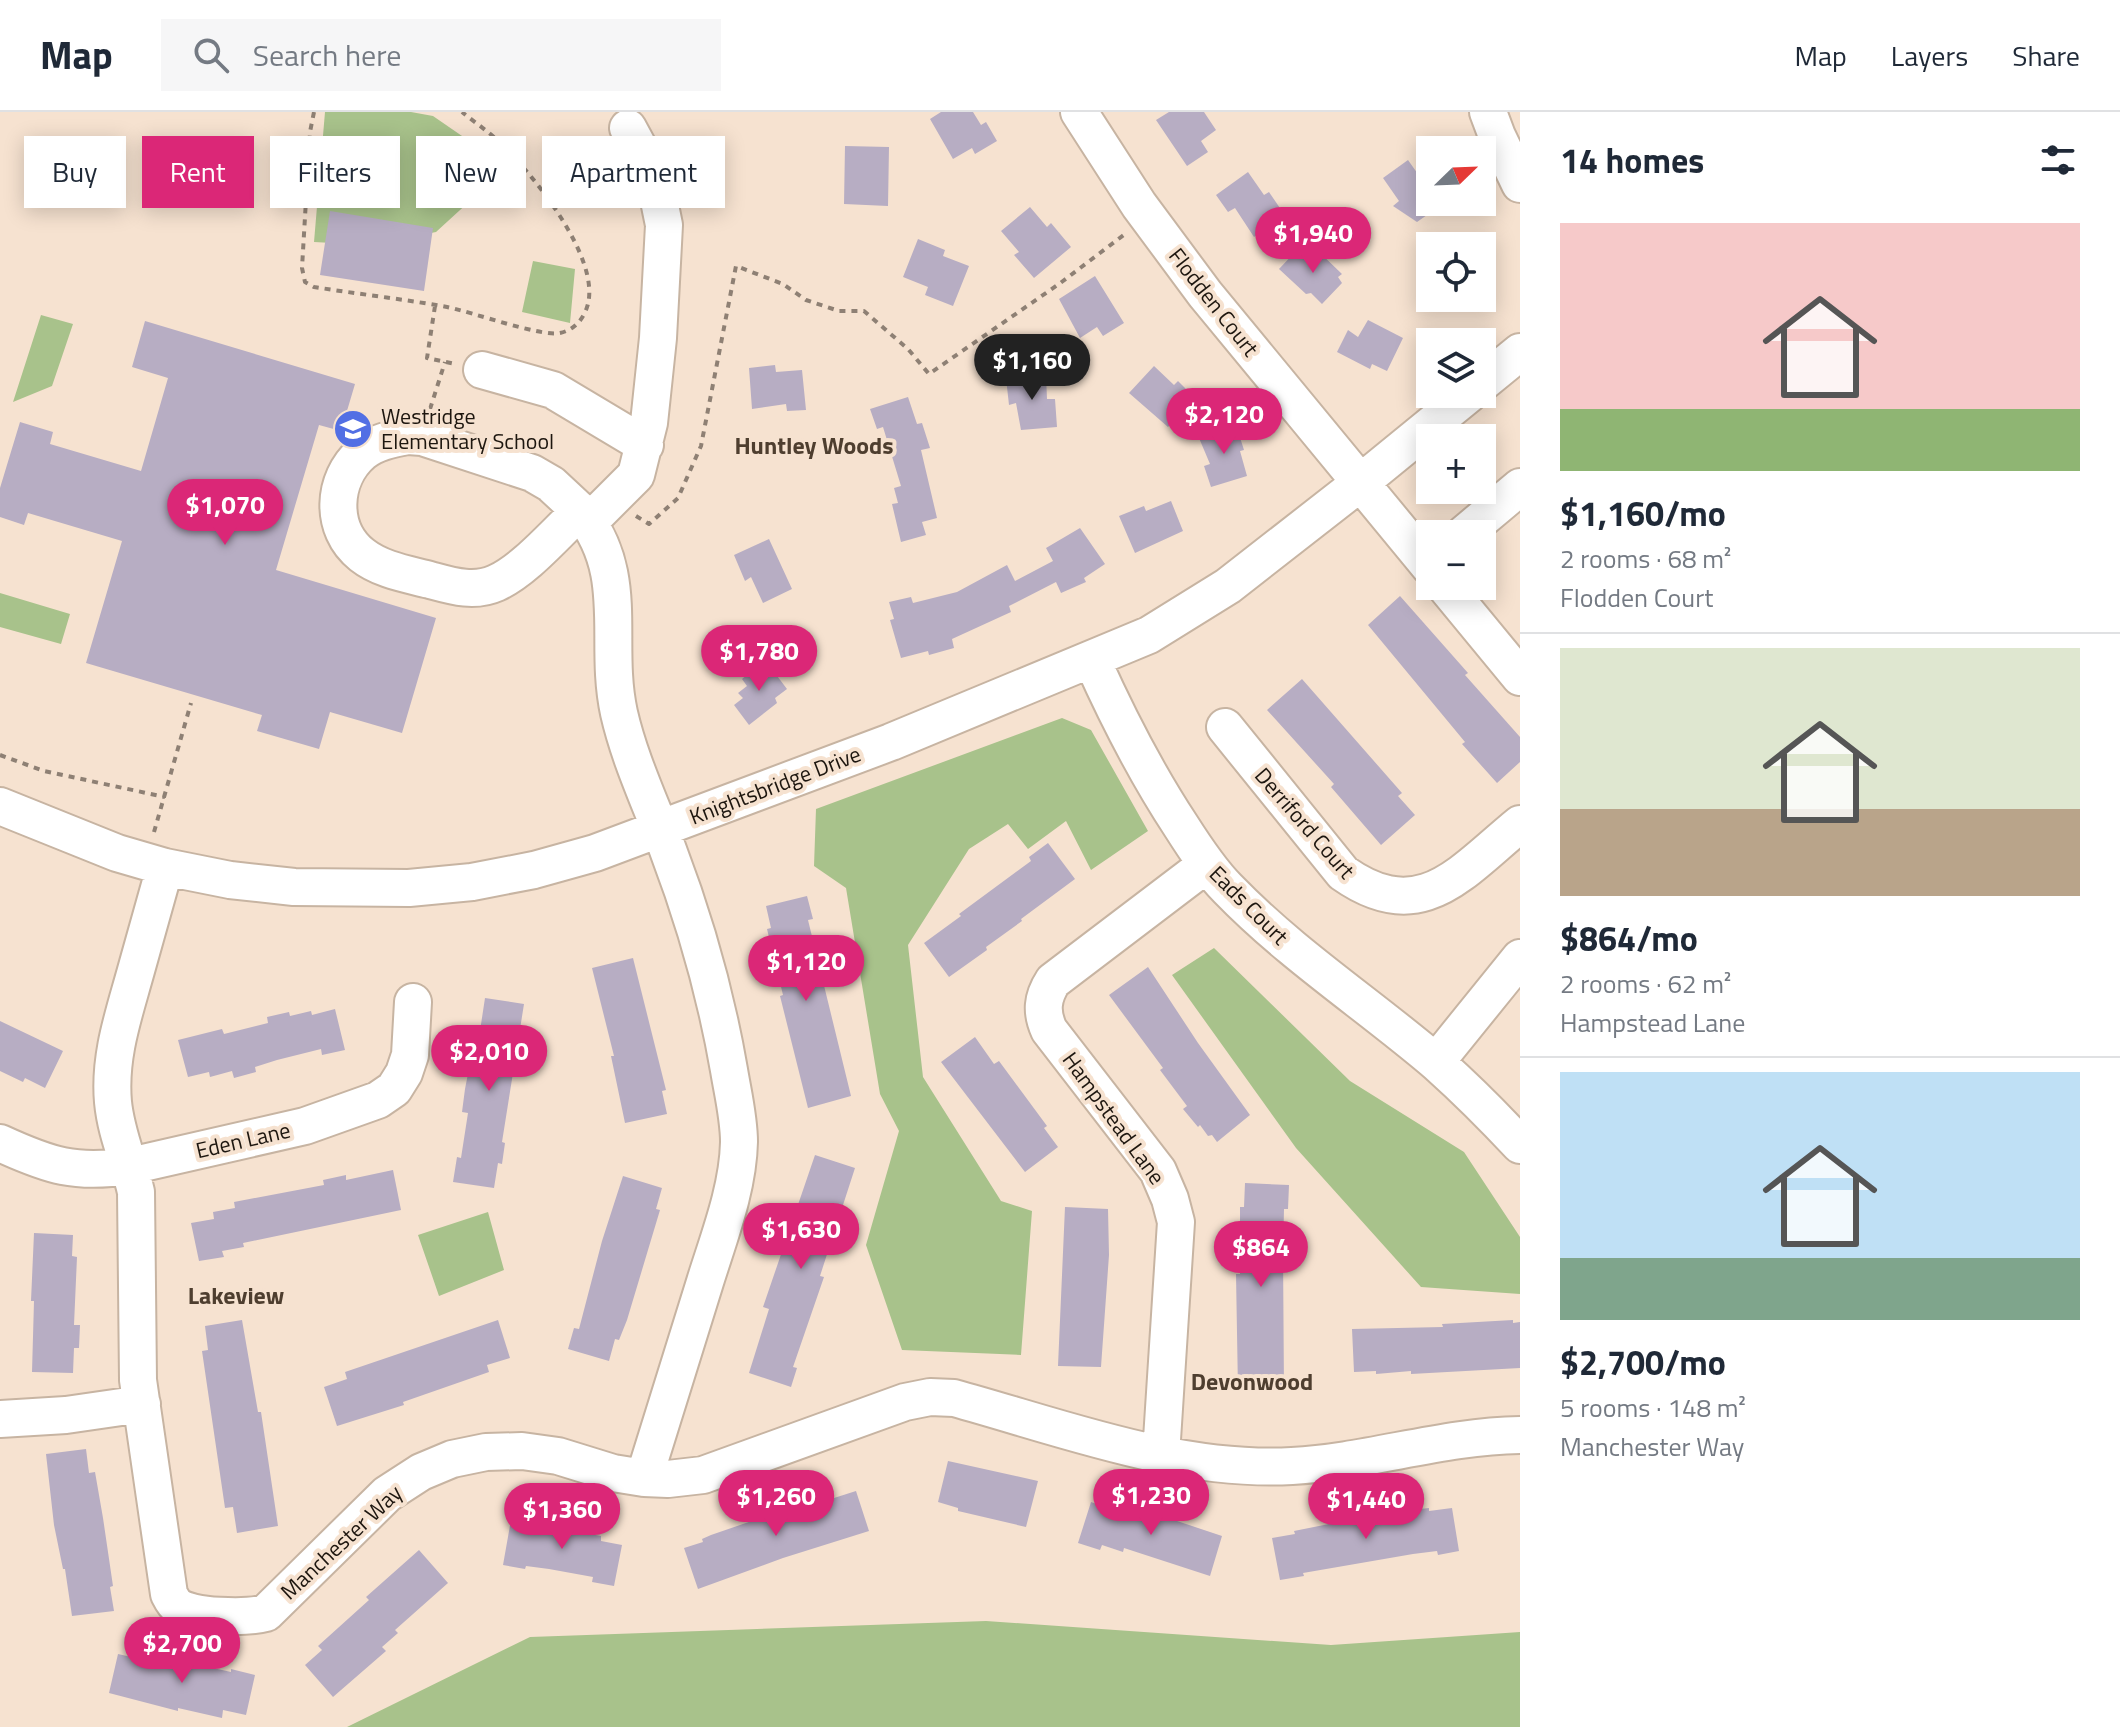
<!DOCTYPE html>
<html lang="en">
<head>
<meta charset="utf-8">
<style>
  body { margin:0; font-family:"Titillium Web",sans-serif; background:#f6f6f7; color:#1f2937; height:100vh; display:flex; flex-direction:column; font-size:30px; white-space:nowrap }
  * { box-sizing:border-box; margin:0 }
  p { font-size:26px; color:#747a83 }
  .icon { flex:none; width:44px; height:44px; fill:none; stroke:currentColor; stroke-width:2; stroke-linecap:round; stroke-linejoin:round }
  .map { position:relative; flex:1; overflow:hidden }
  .sheet { display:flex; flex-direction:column; background:#fff; width:600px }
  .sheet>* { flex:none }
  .banner { position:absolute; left:24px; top:24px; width:760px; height:72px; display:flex; gap:16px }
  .needle { width:52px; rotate:67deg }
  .buttons { position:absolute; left:1416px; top:24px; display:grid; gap:16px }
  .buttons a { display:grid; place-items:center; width:80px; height:80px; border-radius:0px; background:#fff; box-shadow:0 4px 20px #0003; font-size:40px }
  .price { position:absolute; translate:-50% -68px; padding:0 18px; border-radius:28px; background:#db2777; color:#fff; font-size:26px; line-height:52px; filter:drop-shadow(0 2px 4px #0008) }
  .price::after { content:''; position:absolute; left:50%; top:48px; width:24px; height:18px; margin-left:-12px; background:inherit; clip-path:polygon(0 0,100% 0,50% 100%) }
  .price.active { background:#222; color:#fff }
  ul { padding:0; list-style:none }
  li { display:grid; align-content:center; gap:16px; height:424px; padding:0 40px }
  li+li { border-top:2px solid #e0e1e3 }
  li span { display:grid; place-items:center; height:248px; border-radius:0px; color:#555 }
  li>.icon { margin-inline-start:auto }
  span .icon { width:144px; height:144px; fill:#fffc; stroke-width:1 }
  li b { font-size:34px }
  h2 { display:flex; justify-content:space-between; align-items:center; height:96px; padding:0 40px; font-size:34px }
  .pill { padding:0 28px; border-radius:0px; background:#fff; box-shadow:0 4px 20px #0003; font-size:28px; line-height:72px }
  .pill.active { background:#db2777; color:#fff }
  header { display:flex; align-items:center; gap:48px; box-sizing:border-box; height:112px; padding:0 40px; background:#fff; border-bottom:2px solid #e0e1e3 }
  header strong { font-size:38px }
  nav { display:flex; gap:44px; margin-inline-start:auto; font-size:28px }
  .search { width:560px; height:72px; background:#f6f6f7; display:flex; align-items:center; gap:20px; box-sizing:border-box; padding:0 28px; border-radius:0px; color:#747a83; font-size:30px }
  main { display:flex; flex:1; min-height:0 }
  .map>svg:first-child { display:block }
</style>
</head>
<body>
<header>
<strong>Map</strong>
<div class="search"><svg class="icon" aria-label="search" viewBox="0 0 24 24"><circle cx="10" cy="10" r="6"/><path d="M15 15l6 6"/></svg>Search here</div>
<nav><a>Map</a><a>Layers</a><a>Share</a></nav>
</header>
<main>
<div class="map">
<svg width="1520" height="1615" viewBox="0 0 1520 1615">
  <rect width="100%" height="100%" fill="#f6e2d0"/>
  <path fill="#a8c28b" d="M 325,0 L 411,0 L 433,4 L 478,35 L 495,66 L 436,120 L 369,133 L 314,130 Z
    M 533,149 L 575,157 L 570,211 L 522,200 Z
    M 41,203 L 73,212 L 52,274 L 13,290 Z
    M 0,481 L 70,502 L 61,532 L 0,515 Z
    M 1062,606 L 1091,618 L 1148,719 L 1091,758 L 1066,709 L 1028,737 L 1008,712 L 969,737 L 908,833 L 923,965 L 1001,1089 L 1032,1099 L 1021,1243 L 902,1238 L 866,1133 L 899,1019 L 880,982 L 846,776 L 814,754 L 816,697 Z
    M 1214,836 L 1350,969 L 1464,1040 L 1520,1125 L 1520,1182 L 1421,1175 L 1296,1036 L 1172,863 Z
    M 488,1100 L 504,1158 L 439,1184 L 418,1123 Z
    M 986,1509 L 1331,1533 L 1520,1520 L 1520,1615 L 347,1615 L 530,1525 Z"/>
  <path fill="#b7adc3" d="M 941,0 L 973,0 L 981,13 L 986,10 L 997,29 L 975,42 L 972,36 L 953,47 L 930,7 Z
    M 1169,0 L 1204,0 L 1216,18 L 1201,29 L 1208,40 L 1187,54 L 1156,8 Z
    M 845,34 L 889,35 L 888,94 L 844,92 Z
    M 1408,48 L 1430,79 L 1430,90 L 1437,90 L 1437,96 L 1417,110 L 1393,94 L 1399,89 L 1383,66 Z
    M 1248,60 L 1264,83 L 1269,80 L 1284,102 L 1254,125 L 1235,96 L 1228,100 L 1216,83 Z
    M 1030,95 L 1047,115 L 1051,111 L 1071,135 L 1034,166 L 1014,143 L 1019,140 L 1001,119 Z
    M 330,99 L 433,116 L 424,179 L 320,163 Z
    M 918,127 L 945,138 L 943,144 L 969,154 L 953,194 L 925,183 L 928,175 L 903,165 Z
    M 1316,137 L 1342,162 L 1338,165 L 1342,171 L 1322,192 L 1311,181 L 1306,182 L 1279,157 L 1297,138 L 1307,147 Z
    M 1095,164 L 1124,211 L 1103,224 L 1097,215 L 1080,226 L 1059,187 Z
    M 1368,208 L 1403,226 L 1387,259 L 1372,252 L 1370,257 L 1337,240 L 1348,218 L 1358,225 Z
    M 145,209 L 355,272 L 341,319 L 319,313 L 276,458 L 436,506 L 402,621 L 330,600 L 319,637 L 257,619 L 262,603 L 86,551 L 122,429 L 28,401 L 24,413 L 0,405 L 0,376 L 20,310 L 53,320 L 50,332 L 141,359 L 168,266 L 132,255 Z
    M 775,253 L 776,260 L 802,258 L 806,298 L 787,299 L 786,292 L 752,297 L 749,256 Z
    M 1154,254 L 1174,273 L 1178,269 L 1196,287 L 1168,315 L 1129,281 Z
    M 1046,263 L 1047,287 L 1055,287 L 1057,315 L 1021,318 L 1016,291 L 1009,293 L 1006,266 Z
    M 908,285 L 917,312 L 922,311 L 930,336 L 921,338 L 937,406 L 922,410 L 926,423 L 901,430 L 892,392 L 898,391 L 894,376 L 901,374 L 883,315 L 877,317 L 870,297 Z
    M 1236,313 L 1244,338 L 1240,339 L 1247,364 L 1211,375 L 1204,354 L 1210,352 L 1199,326 Z
    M 1171,389 L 1183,419 L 1135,441 L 1119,404 L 1144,394 L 1146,399 Z
    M 1080,416 L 1105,452 L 1084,466 L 1086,470 L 1061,481 L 1056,470 L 1009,494 L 1011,500 L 952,527 L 954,536 L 929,543 L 928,539 L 901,546 L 890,508 L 894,507 L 889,490 L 911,485 L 913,491 L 957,480 L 1007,453 L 1015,469 L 1053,449 L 1046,436 Z
    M 769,427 L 792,477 L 763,491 L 751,465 L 745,469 L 734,443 Z
    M 1400,484 L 1468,561 L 1465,563 L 1520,625 L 1520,650 L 1497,671 L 1462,632 L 1465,630 L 1368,513 Z
    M 765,548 L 787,577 L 775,586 L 777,591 L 749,613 L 734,593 L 743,586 L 738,581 L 747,574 L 742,567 Z
    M 1302,567 L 1402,681 L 1398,684 L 1415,703 L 1381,733 L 1331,675 L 1334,672 L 1267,598 Z
    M 1048,731 L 1075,767 L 1021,807 L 1022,809 L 986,835 L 987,838 L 949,865 L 924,831 L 961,804 L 959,802 L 1031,749 L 1029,745 Z
    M 807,784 L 813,807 L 808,808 L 851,984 L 808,996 L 780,884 L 783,883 L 767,817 L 771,816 L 766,794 Z
    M 633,846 L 666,978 L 662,979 L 667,1002 L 625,1011 L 611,944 L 614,944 L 592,856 Z
    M 1148,855 L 1198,931 L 1250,1003 L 1217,1030 L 1212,1023 L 1208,1024 L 1200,1013 L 1198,1015 L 1183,997 L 1187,994 L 1160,958 L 1163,956 L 1109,883 Z
    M 485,886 L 524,892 L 502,1030 L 505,1031 L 502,1052 L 498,1051 L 494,1076 L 453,1070 L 457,1045 L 461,1046 L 468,1001 L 462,1000 L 465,977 L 474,931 L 478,932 Z
    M 335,897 L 345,938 L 322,943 L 321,937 L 277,948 L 255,955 L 256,960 L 234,966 L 232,959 L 210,965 L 209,960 L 188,965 L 178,928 L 222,917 L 224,922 L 268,911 L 267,905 L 289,900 L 290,904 L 311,899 L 312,903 Z
    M 0,909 L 63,939 L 45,976 L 25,966 L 23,970 L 0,959 Z
    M 975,925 L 994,952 L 999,949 L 1047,1014 L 1044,1016 L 1058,1035 L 1025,1060 L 941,950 Z
    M 815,1043 L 855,1056 L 820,1164 L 824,1165 L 793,1255 L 797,1256 L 791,1275 L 749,1261 L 769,1197 L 763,1195 Z
    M 393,1058 L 401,1098 L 243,1131 L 244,1135 L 222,1139 L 224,1145 L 199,1149 L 191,1111 L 214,1107 L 213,1100 L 235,1096 L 234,1090 L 324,1073 L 323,1068 L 346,1063 L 346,1068 Z
    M 623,1064 L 662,1076 L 656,1097 L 660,1098 L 627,1208 L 619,1228 L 615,1227 L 609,1249 L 568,1237 L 574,1216 L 579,1217 L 602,1129 Z
    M 1245,1071 L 1289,1073 L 1288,1097 L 1284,1097 L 1283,1140 L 1284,1278 L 1238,1279 L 1236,1162 L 1240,1162 L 1240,1095 L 1244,1095 Z
    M 1065,1095 L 1108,1097 L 1109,1143 L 1101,1255 L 1058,1254 Z
    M 34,1121 L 73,1123 L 72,1144 L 77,1145 L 74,1213 L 80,1213 L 79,1236 L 74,1236 L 73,1261 L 32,1260 L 34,1189 L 31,1189 Z
    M 242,1208 L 258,1300 L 261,1300 L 278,1414 L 237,1421 L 233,1395 L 225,1396 L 202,1239 L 208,1238 L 205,1214 Z
    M 498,1208 L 510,1246 L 487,1253 L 489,1260 L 403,1290 L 404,1293 L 337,1314 L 324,1275 L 347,1267 L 345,1260 Z
    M 1513,1208 L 1513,1211 L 1520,1210 L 1520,1256 L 1411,1262 L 1411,1259 L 1376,1262 L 1376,1259 L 1354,1260 L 1352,1217 L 1443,1215 L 1442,1212 Z
    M 86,1337 L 89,1361 L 95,1360 L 103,1406 L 113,1474 L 110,1475 L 114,1499 L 72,1504 L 65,1457 L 63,1457 L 54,1413 L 46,1342 Z
    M 948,1349 L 1038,1369 L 1026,1415 L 958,1399 L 958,1396 L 938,1390 Z
    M 856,1379 L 869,1419 L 783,1446 L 698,1477 L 684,1436 L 703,1430 L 702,1427 L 711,1423 L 833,1381 L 834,1386 Z
    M 1091,1390 L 1110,1397 L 1112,1392 L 1133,1399 L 1135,1395 L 1222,1424 L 1210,1464 L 1124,1436 L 1123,1440 L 1102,1433 L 1100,1438 L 1078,1431 Z
    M 1429,1396 L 1429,1399 L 1452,1396 L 1459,1439 L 1438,1443 L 1437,1439 L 1413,1442 L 1303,1461 L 1304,1464 L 1280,1468 L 1272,1426 L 1295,1422 L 1294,1419 L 1384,1401 Z
    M 511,1408 L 555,1417 L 556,1413 L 580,1417 L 580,1420 L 601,1424 L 601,1429 L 622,1433 L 614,1474 L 592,1470 L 593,1465 L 549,1457 L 526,1454 L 525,1457 L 503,1453 Z
    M 419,1438 L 448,1471 L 395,1518 L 398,1521 L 382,1535 L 386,1539 L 333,1585 L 305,1553 L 322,1538 L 318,1534 L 369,1488 L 366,1485 Z
    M 118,1542 L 140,1547 L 141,1544 L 149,1546 L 150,1542 L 231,1560 L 231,1557 L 255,1563 L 246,1603 L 223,1598 L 222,1606 L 178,1596 L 178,1599 L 109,1581 Z"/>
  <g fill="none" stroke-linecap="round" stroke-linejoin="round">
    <defs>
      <path id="minor" d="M 1079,0 L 1139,93 L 1205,182 L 1430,455
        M 1488,0 L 1497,24 L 1520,72
        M 482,258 L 553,278 L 645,333
        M 1482,271 L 1520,240
        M 408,324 L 422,325 L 532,361 L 551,372 L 580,399 C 556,421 525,458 496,471 C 474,481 452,474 430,468 C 407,462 381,458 362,443 C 329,417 332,367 362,341 C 375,330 392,327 408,324 Z
        M 580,399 C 632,463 603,528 619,601 C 630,649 651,692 668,738 C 695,809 716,883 729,958 C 733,982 739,1006 739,1030 C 738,1077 719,1125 705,1170 C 684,1236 664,1301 644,1366
        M 589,410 L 636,363 L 649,311 L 658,226 L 664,113 L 654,64 L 628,16
        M 1464,422 L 1520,375
        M 1445,474 L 1520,565
        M 1092,548 C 1118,606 1146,661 1181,714 C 1195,736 1210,759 1228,777 C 1292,843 1369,893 1438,952 C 1467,978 1494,1005 1520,1033
        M 1225,615 L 1343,761 C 1421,816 1461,760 1520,712
        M 0,694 L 117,741 L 165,755 L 230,768 L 294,775 L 409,776 L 472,770 L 534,758 L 595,741 L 891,630 L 1149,523 L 1228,474 L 1360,371 L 1469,282
        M 165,755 C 155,791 145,827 135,862 C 123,905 109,945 113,990 C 116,1022 129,1049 136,1080 L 138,1268 L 169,1482 C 170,1484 174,1492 176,1493 C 190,1506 248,1506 266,1501 L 387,1382 L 421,1360 L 452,1347 L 486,1340 L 522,1339 L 558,1344 L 613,1361 L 644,1366 L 668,1367 L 703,1363 L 905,1290 L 930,1285 L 954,1286 C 1063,1316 1177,1360 1292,1354 C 1368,1350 1443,1324 1520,1323
        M 1436,950 L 1520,846
        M 0,1031 C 50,1054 75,1062 130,1054 L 305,1014 L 378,988 L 394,977 L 404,961 L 410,943 L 413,890
        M 0,1307 L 66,1303 L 142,1292
        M 1161,1343 L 1176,1110 L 1170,1087 L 1158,1059 L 1049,918 C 1041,900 1042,886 1053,869 L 1207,752"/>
    </defs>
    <use href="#minor" stroke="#c7b4a2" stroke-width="40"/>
    <path stroke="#8e8074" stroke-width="4" stroke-dasharray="6 6" stroke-linecap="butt" d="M 314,0 L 310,20 L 302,156 L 305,170 L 314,175 C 358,182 403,187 447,195 C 472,200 541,225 560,221 C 573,218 581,210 586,198 C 606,150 530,58 496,27 C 485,17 473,9 462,0
      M 435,194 L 427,246 L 455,252
      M 430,297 L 445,250
      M 636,404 L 649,412 L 678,386 L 701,334 L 736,154 L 783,172 L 806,188 L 839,199 L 864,199 L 908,237 L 929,262 L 1059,172 L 1125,122
      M 0,643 L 44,659 L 165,685
      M 154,720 L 191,591"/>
    <use href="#minor" stroke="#fff" stroke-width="36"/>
  </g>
  <defs>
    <symbol id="school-disc" viewBox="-11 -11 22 22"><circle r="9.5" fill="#526fe4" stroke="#f6e2d0"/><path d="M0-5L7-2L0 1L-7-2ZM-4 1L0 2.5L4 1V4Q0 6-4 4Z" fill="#fff"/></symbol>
  </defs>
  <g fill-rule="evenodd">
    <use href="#school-disc" x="331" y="295" width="44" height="44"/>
  </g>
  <g text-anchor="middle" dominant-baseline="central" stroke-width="8" stroke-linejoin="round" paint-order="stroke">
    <g font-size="22" fill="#1d160f" stroke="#f6e2d0">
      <text transform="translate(1214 190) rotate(52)">Flodden Court</text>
      <text transform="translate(775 673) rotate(-21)">Knightsbridge Drive</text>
      <text transform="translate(1305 711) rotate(49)">Derriford Court</text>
      <text transform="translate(1249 793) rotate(45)">Eads Court</text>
      <text transform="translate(1114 1006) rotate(54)">Hampstead Lane</text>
      <text transform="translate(243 1028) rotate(-13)">Eden Lane</text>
      <text transform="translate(341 1430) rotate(-43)">Manchester Way</text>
    </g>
    <g font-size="22" fill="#1d160f" stroke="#f6e2d0" text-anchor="start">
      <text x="381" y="304">Westridge<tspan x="381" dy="25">Elementary School</tspan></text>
    </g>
    <g font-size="24" font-weight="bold" fill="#4e3e2f" stroke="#f6e2d0">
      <text x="814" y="333">Huntley Woods</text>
      <text x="236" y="1183">Lakeview</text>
      <text x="1252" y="1269">Devonwood</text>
    </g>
  </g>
</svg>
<div class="buttons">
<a><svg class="needle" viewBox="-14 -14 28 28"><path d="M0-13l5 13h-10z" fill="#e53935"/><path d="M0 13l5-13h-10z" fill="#747a83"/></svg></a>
<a><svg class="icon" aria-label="locate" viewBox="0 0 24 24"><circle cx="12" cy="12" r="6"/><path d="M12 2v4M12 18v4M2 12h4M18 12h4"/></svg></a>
<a><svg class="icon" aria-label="layers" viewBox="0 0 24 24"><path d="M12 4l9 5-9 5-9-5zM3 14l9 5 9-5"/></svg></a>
<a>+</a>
<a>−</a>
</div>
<b class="price" style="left:1313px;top:163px">$1,940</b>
<b class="price active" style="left:1032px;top:290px">$1,160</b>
<b class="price" style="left:1224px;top:344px">$2,120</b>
<b class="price" style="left:225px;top:435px">$1,070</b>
<b class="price" style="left:759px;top:581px">$1,780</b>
<b class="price" style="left:806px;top:891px">$1,120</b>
<b class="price" style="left:489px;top:981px">$2,010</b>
<b class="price" style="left:801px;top:1159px">$1,630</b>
<b class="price" style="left:1261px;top:1177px">$864</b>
<b class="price" style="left:1151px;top:1425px">$1,230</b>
<b class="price" style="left:776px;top:1426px">$1,260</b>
<b class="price" style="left:1366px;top:1429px">$1,440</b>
<b class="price" style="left:562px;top:1439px">$1,360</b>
<b class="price" style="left:182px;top:1573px">$2,700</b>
<div class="banner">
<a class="pill">Buy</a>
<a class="pill active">Rent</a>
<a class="pill">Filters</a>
<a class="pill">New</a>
<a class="pill">Apartment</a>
</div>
</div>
<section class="sheet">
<h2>14 homes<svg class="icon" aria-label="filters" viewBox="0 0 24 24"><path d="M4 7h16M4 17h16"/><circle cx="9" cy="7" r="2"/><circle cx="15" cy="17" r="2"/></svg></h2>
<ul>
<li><span style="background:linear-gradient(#f6c9c9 75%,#8fb573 0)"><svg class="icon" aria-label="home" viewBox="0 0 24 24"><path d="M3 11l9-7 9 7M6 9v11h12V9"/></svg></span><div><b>$1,160/mo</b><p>2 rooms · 68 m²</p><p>Flodden Court</p></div></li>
<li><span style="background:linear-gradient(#dfe7d0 65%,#b9a48a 0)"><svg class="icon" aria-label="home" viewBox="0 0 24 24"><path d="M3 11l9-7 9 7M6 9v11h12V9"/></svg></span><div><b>$864/mo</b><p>2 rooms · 62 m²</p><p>Hampstead Lane</p></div></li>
<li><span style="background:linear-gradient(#bfe0f5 75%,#7fa58c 0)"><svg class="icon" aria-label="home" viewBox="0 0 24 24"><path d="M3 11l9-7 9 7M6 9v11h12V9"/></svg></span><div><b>$2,700/mo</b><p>5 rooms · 148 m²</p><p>Manchester Way</p></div></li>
</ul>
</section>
</main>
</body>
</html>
